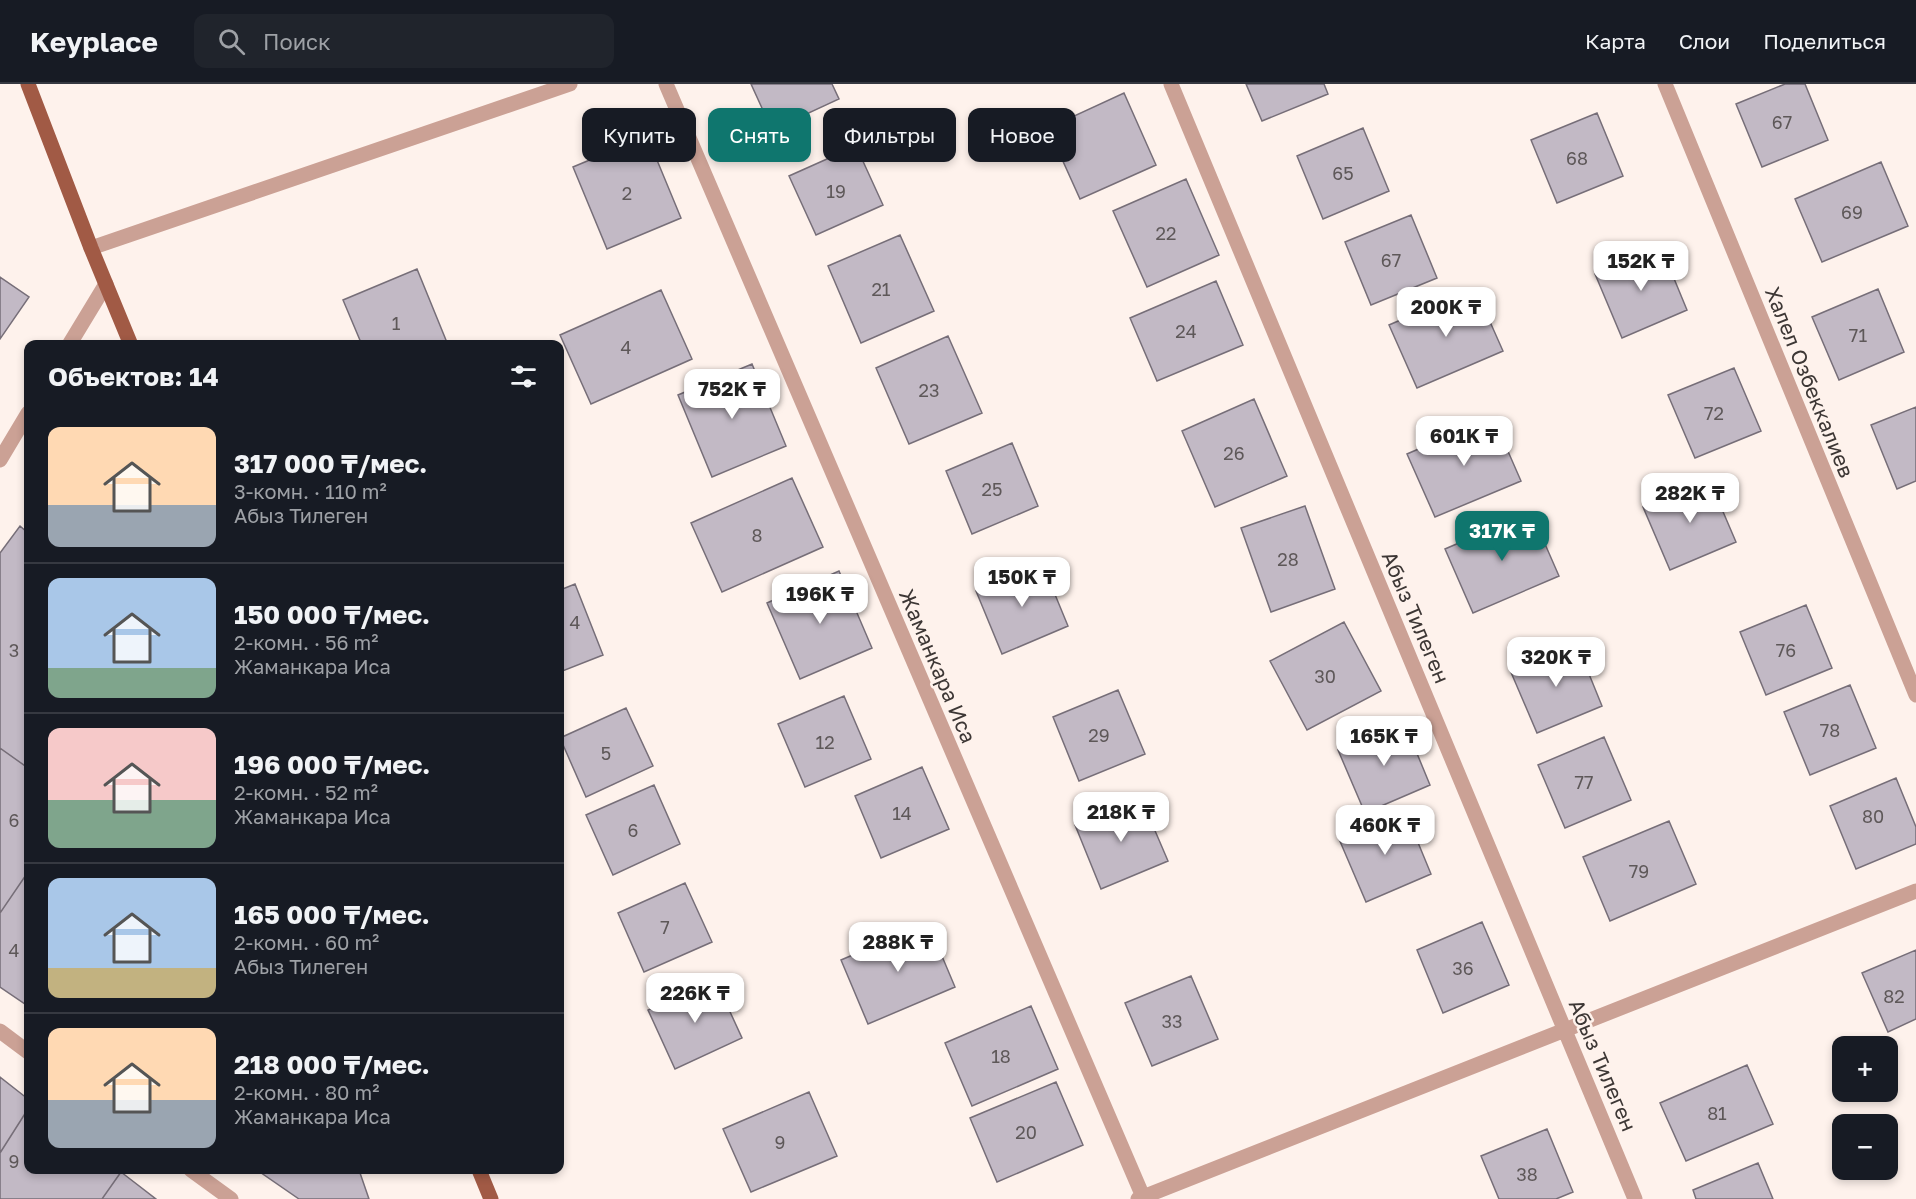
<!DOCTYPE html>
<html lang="ru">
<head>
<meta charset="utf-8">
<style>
  body { margin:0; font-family:"Golos Text",sans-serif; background:#20242c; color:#f1f3f6; height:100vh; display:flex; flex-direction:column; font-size:22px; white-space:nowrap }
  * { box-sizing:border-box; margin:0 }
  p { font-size:20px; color:#9ea1a6 }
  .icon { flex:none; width:33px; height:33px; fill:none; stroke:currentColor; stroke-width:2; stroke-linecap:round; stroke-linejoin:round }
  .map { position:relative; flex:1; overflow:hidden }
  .details { position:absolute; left:24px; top:256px; width:540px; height:834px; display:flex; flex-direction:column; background:#171b24; border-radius:12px; box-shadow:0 3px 9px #0003 }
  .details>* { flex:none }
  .hud { position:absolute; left:582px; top:24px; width:570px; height:54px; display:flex; gap:12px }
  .buttons { position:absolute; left:1832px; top:952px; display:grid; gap:12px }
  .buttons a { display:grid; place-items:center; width:66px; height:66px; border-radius:12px; background:#171b24; box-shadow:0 3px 9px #0003; font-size:30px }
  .price { position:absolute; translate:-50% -51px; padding:0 14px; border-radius:12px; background:#fff; color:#222; font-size:20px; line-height:39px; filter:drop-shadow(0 2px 3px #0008) }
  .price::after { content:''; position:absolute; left:50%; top:36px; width:18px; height:14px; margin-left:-9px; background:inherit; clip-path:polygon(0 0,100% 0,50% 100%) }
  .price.selected { background:#0f766e; color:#fff }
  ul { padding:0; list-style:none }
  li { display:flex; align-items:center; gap:18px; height:150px; padding:0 24px }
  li+li { border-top:2px solid #363941 }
  li span { display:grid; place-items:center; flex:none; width:168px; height:120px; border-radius:12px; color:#555 }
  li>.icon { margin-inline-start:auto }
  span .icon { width:72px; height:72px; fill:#fffc; stroke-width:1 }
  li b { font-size:26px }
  h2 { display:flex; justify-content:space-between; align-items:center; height:72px; padding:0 24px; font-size:26px }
  .chip { padding:0 21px; border-radius:12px; background:#171b24; box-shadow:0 3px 9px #0003; font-size:21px; line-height:54px }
  .chip.selected { background:#0f766e; color:#fff }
  header { display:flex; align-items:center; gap:36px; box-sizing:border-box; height:84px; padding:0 30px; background:#171b24; border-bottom:2px solid #363941 }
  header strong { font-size:28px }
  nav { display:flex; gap:33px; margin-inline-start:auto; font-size:21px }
  .search { width:420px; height:54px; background:#20242c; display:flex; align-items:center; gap:15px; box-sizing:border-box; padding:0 21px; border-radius:12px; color:#9ea1a6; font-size:22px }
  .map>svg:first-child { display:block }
</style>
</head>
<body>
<header>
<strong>Keyplace</strong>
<div class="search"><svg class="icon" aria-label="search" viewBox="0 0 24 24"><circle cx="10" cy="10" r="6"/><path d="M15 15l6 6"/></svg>Поиск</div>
<nav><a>Карта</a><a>Слои</a><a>Поделиться</a></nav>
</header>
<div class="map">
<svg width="1916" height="1115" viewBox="0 0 1916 1115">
  <rect width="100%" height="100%" fill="#fef2ec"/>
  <path fill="#c2b9c5" stroke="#766e78" stroke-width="1.5" d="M 751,0 L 832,0 L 839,15 L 772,46 Z
    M 1246,0 L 1324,0 L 1328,10 L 1262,37 Z
    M 1785,0 L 1805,0 L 1828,56 L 1762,83 L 1736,20 Z
    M 1124,9 L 1156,81 L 1080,115 L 1048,44 Z
    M 1597,29 L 1623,92 L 1557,119 L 1531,56 Z
    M 1363,44 L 1389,107 L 1323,135 L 1297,72 Z
    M 647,52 L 681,134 L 607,165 L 573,83 Z
    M 856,62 L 883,121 L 816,151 L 789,92 Z
    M 1881,78 L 1908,142 L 1822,178 L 1795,115 Z
    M 1186,95 L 1219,171 L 1147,203 L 1113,127 Z
    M 1411,131 L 1437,194 L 1371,221 L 1345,158 Z
    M 900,151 L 934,227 L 861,259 L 828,182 Z
    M 1661,163 L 1687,226 L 1622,254 L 1595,190 Z
    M 417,185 L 448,261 L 362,261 L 343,216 Z
    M 0,193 L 29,213 L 0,255 Z
    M 1216,197 L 1243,261 L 1157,297 L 1130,234 Z
    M 1475,204 L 1503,267 L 1417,304 L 1389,241 Z
    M 1878,205 L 1904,268 L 1839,296 L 1812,233 Z
    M 661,206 L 692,275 L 591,320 L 560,251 Z
    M 948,252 L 982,329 L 909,360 L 876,284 Z
    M 752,280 L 786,362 L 712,393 L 678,311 Z
    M 1734,284 L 1761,347 L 1695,374 L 1668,311 Z
    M 1254,315 L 1287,392 L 1215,423 L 1182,347 Z
    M 1916,323 L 1916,397 L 1897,405 L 1871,341 Z
    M 1493,333 L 1521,397 L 1435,433 L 1407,370 Z
    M 1012,359 L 1038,422 L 972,450 L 946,387 Z
    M 792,394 L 823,463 L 722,508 L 691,439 Z
    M 1709,395 L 1736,458 L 1670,486 L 1643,423 Z
    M 1305,422 L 1335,505 L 1271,528 L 1241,444 Z
    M 1531,428 L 1559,492 L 1473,529 L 1445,465 Z
    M 20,442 L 28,449 L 28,684 L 0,664 L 0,469 Z
    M 1042,479 L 1068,542 L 1002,570 L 976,507 Z
    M 839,487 L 872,564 L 800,595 L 767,519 Z
    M 575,500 L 603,571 L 560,588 L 560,506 Z
    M 1806,521 L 1832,584 L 1766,611 L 1740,548 Z
    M 1344,538 L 1381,607 L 1307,646 L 1270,577 Z
    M 1576,558 L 1602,622 L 1537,649 L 1510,586 Z
    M 1850,601 L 1876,664 L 1810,691 L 1784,628 Z
    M 1118,606 L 1145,670 L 1079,697 L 1053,633 Z
    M 844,612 L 871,675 L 805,703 L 778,640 Z
    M 626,624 L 653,682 L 586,713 L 560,654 Z
    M 1404,638 L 1430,701 L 1365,729 L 1338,666 Z
    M 1604,653 L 1631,716 L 1565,744 L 1538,681 Z
    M 0,664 L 28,684 L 28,788 L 0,829 Z
    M 922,683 L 949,745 L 881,774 L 855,712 Z
    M 1896,694 L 1916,743 L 1916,760 L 1856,785 L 1830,722 Z
    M 654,701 L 680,760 L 613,791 L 586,731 Z
    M 1141,714 L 1168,777 L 1101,805 L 1075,741 Z
    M 1405,727 L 1431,790 L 1366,818 L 1339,755 Z
    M 1669,737 L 1696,800 L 1610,837 L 1583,773 Z
    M 28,788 L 28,922 L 0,903 L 0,829 Z
    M 685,799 L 712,858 L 644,888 L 618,829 Z
    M 1482,838 L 1509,901 L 1443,929 L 1417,866 Z
    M 928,839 L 955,903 L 868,940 L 841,876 Z
    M 1916,866 L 1916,935 L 1888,948 L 1862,889 Z
    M 1191,892 L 1218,955 L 1152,982 L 1125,919 Z
    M 715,895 L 742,954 L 675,985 L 648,926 Z
    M 1031,922 L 1058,985 L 972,1022 L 945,959 Z
    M 1747,981 L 1773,1040 L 1686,1077 L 1660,1019 Z
    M 0,993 L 28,1015 L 28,1025 L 0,1069 Z
    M 1056,998 L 1083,1061 L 997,1098 L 970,1034 Z
    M 809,1008 L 837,1072 L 751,1108 L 723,1045 Z
    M 28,1025 L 28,1086 L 119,1086 L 121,1088 L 102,1115 L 0,1115 L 0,1069 Z
    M 1547,1045 L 1573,1108 L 1556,1115 L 1499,1115 L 1481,1072 Z
    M 1758,1079 L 1773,1115 L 1696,1115 L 1693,1106 Z
    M 257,1086 L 359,1086 L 369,1115 L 299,1115 Z
    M 121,1088 L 156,1115 L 102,1115 Z"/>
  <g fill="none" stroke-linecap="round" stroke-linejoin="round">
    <path stroke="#cba195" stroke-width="15" d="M 666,0 L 1144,1115
      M 1171,0 L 1635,1115
      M 1665,0 L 1916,611
      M 91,164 L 570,0
      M 69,261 L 106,200
      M 0,376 L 28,329
      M 0,947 L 28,968
      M 191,1086 L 231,1115
      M 1138,1115 L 1916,807"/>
    <path stroke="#a15a45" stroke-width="15" d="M 28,0 L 91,164 L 131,261
      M 479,1086 L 491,1115"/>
  </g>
  <g text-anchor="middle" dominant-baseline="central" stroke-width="5" stroke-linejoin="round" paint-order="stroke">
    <g font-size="18" fill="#5e5859">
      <text x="1782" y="38">67</text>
      <text x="1577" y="74">68</text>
      <text x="1343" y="89">65</text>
      <text x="836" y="107">19</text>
      <text x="627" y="109">2</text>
      <text x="1852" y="128">69</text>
      <text x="1166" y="149">22</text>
      <text x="1391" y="176">67</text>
      <text x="881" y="205">21</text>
      <text x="396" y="239">1</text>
      <text x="1186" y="247">24</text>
      <text x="1858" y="251">71</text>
      <text x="626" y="263">4</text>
      <text x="929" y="306">23</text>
      <text x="1714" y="329">72</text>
      <text x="1234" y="369">26</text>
      <text x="992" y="405">25</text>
      <text x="757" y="451">8</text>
      <text x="1288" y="475">28</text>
      <text x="575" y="538">4</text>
      <text x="14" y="566">3</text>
      <text x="1786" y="566">76</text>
      <text x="1325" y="592">30</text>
      <text x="1830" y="646">78</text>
      <text x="1099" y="651">29</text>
      <text x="825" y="658">12</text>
      <text x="606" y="669">5</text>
      <text x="1584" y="698">77</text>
      <text x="902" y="729">14</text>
      <text x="1873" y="732">80</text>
      <text x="14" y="736">6</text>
      <text x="633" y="746">6</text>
      <text x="1639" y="787">79</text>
      <text x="665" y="843">7</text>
      <text x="14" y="866">4</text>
      <text x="1463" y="884">36</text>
      <text x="1894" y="912">82</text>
      <text x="1172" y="937">33</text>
      <text x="1001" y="972">18</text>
      <text x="1717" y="1029">81</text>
      <text x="1026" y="1048">20</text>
      <text x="780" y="1058">9</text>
      <text x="14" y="1077">9</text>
      <text x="1527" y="1090">38</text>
    </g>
    <g font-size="21" fill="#3d3735" stroke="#fef2ec">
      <text transform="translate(1810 298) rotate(68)">Халел Озбеккалиев</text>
      <text transform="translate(1416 533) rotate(67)">Абыз Тилеген</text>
      <text transform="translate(938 582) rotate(67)">Жаманкара Иса</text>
      <text transform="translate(1603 981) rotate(67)">Абыз Тилеген</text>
    </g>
  </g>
</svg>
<div class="buttons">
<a>+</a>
<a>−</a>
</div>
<b class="price" style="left:1641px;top:208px">152K ₸</b>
<b class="price" style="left:1446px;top:254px">200K ₸</b>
<b class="price" style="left:732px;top:336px">752K ₸</b>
<b class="price" style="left:1464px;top:383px">601K ₸</b>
<b class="price" style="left:1690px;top:440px">282K ₸</b>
<b class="price selected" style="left:1502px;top:478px">317K ₸</b>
<b class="price" style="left:1022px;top:524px">150K ₸</b>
<b class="price" style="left:820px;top:541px">196K ₸</b>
<b class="price" style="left:1556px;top:604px">320K ₸</b>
<b class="price" style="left:1384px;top:683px">165K ₸</b>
<b class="price" style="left:1121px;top:759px">218K ₸</b>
<b class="price" style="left:1385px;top:772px">460K ₸</b>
<b class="price" style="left:898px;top:889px">288K ₸</b>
<b class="price" style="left:695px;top:940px">226K ₸</b>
<div class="hud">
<a class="chip">Купить</a>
<a class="chip selected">Снять</a>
<a class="chip">Фильтры</a>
<a class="chip">Новое</a>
</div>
<section class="details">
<h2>Объектов: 14<svg class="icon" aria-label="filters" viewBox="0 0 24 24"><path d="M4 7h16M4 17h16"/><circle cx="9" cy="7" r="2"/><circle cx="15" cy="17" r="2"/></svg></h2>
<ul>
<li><span style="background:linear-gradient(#ffd9b3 65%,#9aa5b1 0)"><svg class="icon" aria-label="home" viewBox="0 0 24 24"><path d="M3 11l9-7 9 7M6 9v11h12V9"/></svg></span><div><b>317 000 ₸/мес.</b><p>3-комн. · 110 m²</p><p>Абыз Тилеген</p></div></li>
<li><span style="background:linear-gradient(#a9c7e8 75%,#7fa58c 0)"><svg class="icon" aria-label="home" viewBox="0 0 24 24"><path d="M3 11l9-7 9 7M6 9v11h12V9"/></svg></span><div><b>150 000 ₸/мес.</b><p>2-комн. · 56 m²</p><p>Жаманкара Иса</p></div></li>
<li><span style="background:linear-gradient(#f6c9c9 60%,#7fa58c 0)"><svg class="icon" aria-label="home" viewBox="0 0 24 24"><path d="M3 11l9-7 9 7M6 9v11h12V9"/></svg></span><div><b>196 000 ₸/мес.</b><p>2-комн. · 52 m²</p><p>Жаманкара Иса</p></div></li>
<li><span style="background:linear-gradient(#a9c7e8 75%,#c2b280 0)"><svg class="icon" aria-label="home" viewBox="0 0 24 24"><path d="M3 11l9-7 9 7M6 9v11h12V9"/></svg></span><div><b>165 000 ₸/мес.</b><p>2-комн. · 60 m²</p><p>Абыз Тилеген</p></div></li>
<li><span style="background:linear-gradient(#ffd9b3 60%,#9aa5b1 0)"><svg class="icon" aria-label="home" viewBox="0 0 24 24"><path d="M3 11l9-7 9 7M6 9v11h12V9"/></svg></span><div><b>218 000 ₸/мес.</b><p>2-комн. · 80 m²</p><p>Жаманкара Иса</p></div></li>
</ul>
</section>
</div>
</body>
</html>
